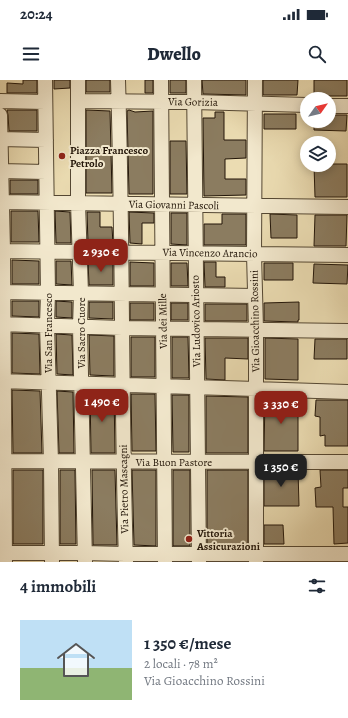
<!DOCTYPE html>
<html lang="it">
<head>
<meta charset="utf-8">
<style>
  body { margin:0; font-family:Alegreya,serif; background:#f2f2f3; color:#1f2937; height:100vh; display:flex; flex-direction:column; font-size:15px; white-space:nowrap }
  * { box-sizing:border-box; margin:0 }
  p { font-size:13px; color:#747a83 }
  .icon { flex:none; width:22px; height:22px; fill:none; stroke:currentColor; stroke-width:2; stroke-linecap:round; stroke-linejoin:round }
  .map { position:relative; height:482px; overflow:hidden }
  .side { display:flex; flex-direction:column; background:#fff; flex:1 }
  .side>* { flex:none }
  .needle { width:26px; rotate:56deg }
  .buttons { position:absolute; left:300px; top:12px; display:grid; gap:8px }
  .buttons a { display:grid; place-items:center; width:36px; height:36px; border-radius:50%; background:#fff; box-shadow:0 2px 10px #0003; font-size:20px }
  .price { position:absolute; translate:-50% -34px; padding:0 9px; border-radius:8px; background:#8f2418; color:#fff; font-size:13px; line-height:26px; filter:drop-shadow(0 1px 2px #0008) }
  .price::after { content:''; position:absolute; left:50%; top:24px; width:12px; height:9px; margin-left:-6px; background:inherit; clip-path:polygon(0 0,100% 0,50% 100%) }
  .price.active { background:#222; color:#fff }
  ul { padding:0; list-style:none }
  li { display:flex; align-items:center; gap:12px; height:100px; padding:0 20px }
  li span { display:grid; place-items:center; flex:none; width:112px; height:80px; border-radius:0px; color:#555 }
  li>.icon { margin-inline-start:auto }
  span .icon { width:48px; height:48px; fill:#fffc; stroke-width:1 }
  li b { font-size:17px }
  h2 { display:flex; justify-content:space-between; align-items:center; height:48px; padding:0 20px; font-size:17px }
  .status { display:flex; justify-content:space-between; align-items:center; height:28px; padding:0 20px; background:#fff; direction:ltr }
  .status svg { height:11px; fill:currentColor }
  header { display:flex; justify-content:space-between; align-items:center; height:52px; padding:0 20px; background:#fff; font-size:18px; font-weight:800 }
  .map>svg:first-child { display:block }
</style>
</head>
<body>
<div class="status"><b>20:24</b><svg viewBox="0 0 49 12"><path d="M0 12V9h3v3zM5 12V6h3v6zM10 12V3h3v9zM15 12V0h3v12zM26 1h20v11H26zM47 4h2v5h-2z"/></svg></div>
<header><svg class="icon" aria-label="menu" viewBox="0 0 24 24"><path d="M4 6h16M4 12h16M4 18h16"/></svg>Dwello<svg class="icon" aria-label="search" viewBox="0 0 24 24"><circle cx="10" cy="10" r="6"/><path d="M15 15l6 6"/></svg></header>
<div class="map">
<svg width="348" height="482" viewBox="0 0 348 482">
  <rect width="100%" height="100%" fill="#ebdcb2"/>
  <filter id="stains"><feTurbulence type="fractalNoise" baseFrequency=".005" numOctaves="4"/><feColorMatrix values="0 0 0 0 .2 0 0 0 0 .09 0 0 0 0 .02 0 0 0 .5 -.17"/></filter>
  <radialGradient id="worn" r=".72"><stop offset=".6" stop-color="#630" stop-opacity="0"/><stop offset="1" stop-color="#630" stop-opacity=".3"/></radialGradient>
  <path fill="#8b7c60" stroke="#221508" d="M 23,0 L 37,0 L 37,13 L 7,13 L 7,3 L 23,4 Z
    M 54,0 L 70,0 L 70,8 L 54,9 Z
    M 86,0 L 110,0 L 110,12 L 86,12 Z
    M 145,0 L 153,0 L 153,13 L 145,13 Z
    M 170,0 L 186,0 L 186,13 L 170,13 Z
    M 202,0 L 246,0 L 246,15 L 203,14 Z
    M 263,0 L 298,0 L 297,15 L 263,15 Z
    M 314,0 L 347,0 L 347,16 L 314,16 Z
    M 7,30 L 37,30 L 37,51 L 9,51 L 8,35 Z
    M 86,30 L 110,31 L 112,113 L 86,113 Z
    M 129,30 L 135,32 L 153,31 L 153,114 L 129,114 L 127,31 Z
    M 215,32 L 224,32 L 224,60 L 246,60 L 246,78 L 225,79 L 225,99 L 246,99 L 246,115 L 204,116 L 203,38 L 215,38 Z
    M 264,34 L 296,34 L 296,49 L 264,49 Z
    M 329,35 L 347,35 L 346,51 L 314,50 L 314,41 L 329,41 Z
    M 170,61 L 186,61 L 187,114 L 170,114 Z
    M 329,84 L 347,84 L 347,117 L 315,117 L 314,85 L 329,85 Z
    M 10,100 L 38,100 L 38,114 L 10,114 Z
    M 11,131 L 38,131 L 39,162 L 11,162 Z
    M 55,131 L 70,132 L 71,163 L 56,163 Z
    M 87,132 L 100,132 L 100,147 L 112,147 L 113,164 L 88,163 Z
    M 129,132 L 154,133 L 154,143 L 142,143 L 142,164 L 130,163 Z
    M 171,133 L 187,133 L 187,165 L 171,164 Z
    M 222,134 L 246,134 L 246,165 L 204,165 L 204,144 L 222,144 Z
    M 270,134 L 297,135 L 297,158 L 271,158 Z
    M 315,135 L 347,135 L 346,166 L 314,166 Z
    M 12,180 L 39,181 L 39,204 L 12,204 Z
    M 56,181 L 71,181 L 72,205 L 56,204 Z
    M 88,181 L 113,182 L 113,205 L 89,205 Z
    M 130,182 L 154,183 L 154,206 L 130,206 Z
    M 204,182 L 216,182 L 216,197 L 225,197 L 225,207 L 205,207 Z
    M 171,183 L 187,183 L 188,206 L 171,206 Z
    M 264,183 L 293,183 L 293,200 L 264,200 Z
    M 314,184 L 348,185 L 347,204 L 313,203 Z
    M 12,221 L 39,221 L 39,237 L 12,236 Z
    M 56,221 L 72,222 L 72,238 L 56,237 Z
    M 89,222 L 113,222 L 113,239 L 89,238 Z
    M 299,222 L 299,240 L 298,240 L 298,242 L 264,241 L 264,223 Z
    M 130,223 L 154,223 L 154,240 L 130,240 Z
    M 171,223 L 188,223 L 188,240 L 171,240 Z
    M 205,224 L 247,224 L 247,241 L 205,241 Z
    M 12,253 L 39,254 L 40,294 L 12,293 Z
    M 56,254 L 72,255 L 73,295 L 57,294 Z
    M 89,255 L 114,256 L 114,296 L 90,295 Z
    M 131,257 L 155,257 L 155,297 L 131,297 Z
    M 172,257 L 188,257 L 189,298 L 172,298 Z
    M 205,258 L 248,258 L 248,279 L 225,278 L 225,300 L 206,299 Z
    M 265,258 L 298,259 L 298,300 L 265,299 Z
    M 315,259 L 347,259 L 347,279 L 314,279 Z
    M 12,310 L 40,311 L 42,373 L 13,373 Z
    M 57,311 L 73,312 L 74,373 L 59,373 Z
    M 90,312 L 114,313 L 115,373 L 91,373 Z
    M 131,314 L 155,314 L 156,371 L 132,371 Z
    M 172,315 L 189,315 L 189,372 L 173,372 Z
    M 206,316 L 248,317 L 248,373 L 206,373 Z
    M 265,318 L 298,319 L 298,371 L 264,371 Z
    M 316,320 L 348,320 L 348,366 L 325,366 L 325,355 L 320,356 L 320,337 L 315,336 Z
    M 13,390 L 43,390 L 43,464 L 13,464 Z
    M 60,390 L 75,390 L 76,464 L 60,464 Z
    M 92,390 L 115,390 L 117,465 L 93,465 Z
    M 132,390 L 156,390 L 156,466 L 134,465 Z
    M 173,390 L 190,390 L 190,466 L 173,466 Z
    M 207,390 L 248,390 L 248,464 L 207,465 Z
    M 264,390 L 298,390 L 299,426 L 264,426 Z
    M 320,390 L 348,390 L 348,408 L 343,408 L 343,427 L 348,427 L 348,463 L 334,464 L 333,427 L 316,427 L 315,408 L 321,407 Z
    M 264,445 L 283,445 L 284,464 L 264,464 Z"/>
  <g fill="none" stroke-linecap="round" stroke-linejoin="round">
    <defs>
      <path id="minor" d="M 45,0 L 48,213 L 47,245 L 51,382 L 52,482
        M 78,0 L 78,123 L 81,213 L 80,247 L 85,482
        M 118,0 C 123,161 121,321 126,482
        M 161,0 L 165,482
        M 194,0 L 199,482
        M 255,0 L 254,174 L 256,249 L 256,482
        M 0,21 L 45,22
        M 79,21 L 194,22 L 307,25
        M 329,26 L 348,26
        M 0,35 L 3,171 L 5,482
        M 0,59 L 46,60
        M 0,91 L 46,92
        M 0,122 L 348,127
        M 0,171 L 348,175
        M 0,212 L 255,216
        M 0,244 L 122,248 L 348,251
        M 0,301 L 348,312
        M 0,381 L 348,382
        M 0,473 L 84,473 L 125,474 L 348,474"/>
    </defs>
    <use href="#minor" stroke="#544732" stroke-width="16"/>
    <use href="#minor" stroke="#f2e8cd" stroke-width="14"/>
  </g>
  <g fill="#8f2418" stroke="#f2e8cd" stroke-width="1.5">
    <circle cx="62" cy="76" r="4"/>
    <circle cx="189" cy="459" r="4"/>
  </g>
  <g text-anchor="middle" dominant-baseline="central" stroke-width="4" stroke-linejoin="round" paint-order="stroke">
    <g font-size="11" fill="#221508" stroke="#f2e8cd">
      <text transform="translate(193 22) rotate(1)">Via Gorizia</text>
      <text transform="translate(174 125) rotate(1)">Via Giovanni Pascoli</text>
      <text transform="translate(210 173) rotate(1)">Via Vincenzo Arancio</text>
      <text transform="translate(163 241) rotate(-91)">Via dei Mille</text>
      <text transform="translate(196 241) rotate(-91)">Via Ludovico Ariosto</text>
      <text transform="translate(255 241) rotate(-91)">Via Gioacchino Rossini</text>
      <text transform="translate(48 253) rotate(-90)">Via San Francesco</text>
      <text transform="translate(81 253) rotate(-90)">Via Sacro Cuore</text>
      <text x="174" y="382">Via Buon Pastore</text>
      <text transform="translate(124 409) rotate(-91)">Via Pietro Mascagni</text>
    </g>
    <g font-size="11" font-weight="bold" fill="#221508" stroke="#f2e8cd" text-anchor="start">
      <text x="70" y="70">Piazza Francesco<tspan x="70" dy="13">Petrolo</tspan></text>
      <text x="197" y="453">Vittoria<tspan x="197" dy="13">Assicurazioni</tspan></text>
    </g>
  </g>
  <rect width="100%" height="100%" filter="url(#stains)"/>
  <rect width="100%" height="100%" fill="url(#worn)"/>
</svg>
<div class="buttons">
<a><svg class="needle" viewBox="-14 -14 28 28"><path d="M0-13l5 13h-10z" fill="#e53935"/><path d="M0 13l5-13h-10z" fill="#747a83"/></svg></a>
<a><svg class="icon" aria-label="layers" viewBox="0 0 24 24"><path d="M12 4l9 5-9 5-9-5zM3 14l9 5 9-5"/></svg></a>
</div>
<b class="price" style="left:101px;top:193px">2 930 €</b>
<b class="price" style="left:102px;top:343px">1 490 €</b>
<b class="price" style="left:281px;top:345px">3 330 €</b>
<b class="price active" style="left:281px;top:408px">1 350 €</b>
</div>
<section class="side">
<h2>4 immobili<svg class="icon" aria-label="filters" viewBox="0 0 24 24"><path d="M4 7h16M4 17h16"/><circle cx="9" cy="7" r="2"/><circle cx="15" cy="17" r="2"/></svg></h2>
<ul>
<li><span style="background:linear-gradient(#bfe0f5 60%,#8fb573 0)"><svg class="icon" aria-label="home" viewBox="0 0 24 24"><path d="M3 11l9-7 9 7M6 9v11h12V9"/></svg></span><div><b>1 350 €/mese</b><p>2 locali · 78 m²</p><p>Via Gioacchino Rossini</p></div></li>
</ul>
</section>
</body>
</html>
